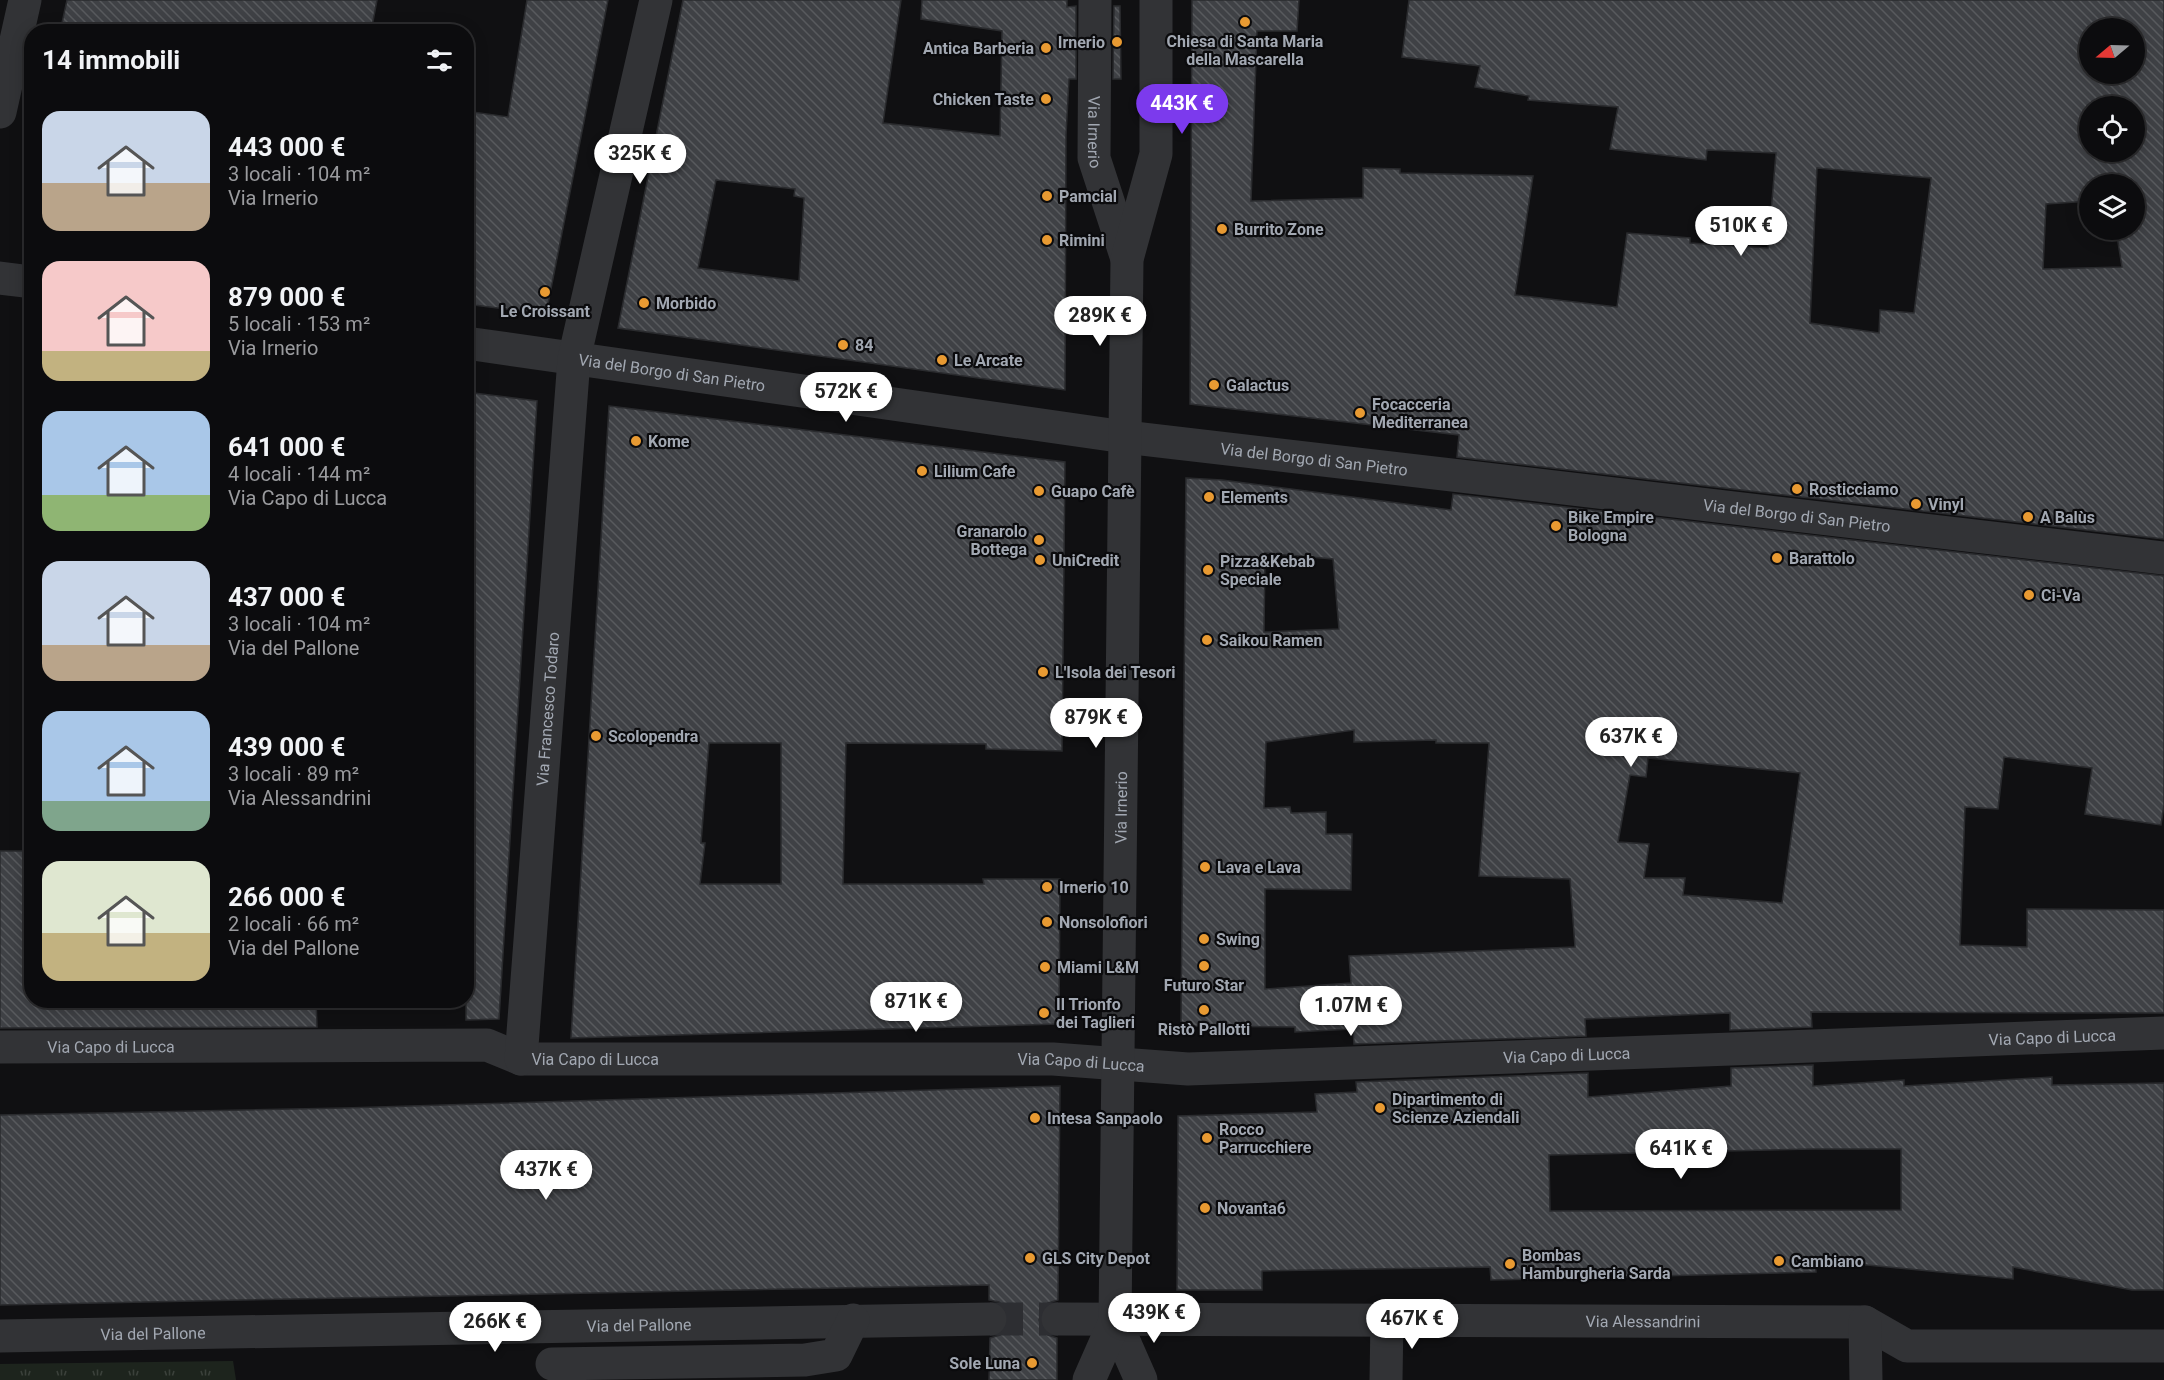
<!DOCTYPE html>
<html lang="it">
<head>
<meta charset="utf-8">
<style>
  body { margin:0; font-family:Roboto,sans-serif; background:#1a1a1c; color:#f1f3f6; height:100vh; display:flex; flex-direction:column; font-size:22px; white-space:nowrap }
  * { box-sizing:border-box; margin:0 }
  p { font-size:20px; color:#9a9b9e }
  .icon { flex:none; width:33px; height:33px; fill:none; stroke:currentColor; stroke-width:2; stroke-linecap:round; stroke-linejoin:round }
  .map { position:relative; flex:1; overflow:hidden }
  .drawer { position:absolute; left:24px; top:24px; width:450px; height:984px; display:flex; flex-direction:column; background:#0c0c0e; border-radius:24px; box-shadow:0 3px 15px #0003,0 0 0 2px #2c2c2e }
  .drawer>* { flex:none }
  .needle { width:39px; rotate:251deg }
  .buttons { position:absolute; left:2079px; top:18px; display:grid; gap:12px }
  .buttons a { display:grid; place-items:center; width:66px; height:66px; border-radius:50%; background:#0c0c0e; box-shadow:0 3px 15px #0003,0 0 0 2px #2c2c2e; font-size:30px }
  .price { position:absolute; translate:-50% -51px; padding:0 14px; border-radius:21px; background:#fff; color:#222; font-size:20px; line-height:39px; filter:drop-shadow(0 2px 3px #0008) }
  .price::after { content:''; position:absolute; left:50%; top:36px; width:18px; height:14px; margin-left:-9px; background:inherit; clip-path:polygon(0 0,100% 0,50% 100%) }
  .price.current { background:#7c3aed; color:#fff }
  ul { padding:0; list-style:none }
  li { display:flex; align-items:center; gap:18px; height:150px; padding:0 18px }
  li span { display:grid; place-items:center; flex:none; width:168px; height:120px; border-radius:18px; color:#555 }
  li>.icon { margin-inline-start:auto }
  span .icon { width:72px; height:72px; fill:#fffc; stroke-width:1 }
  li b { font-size:26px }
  h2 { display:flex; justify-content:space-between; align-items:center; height:72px; padding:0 18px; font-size:26px }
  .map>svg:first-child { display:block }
</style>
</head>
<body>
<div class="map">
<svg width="2164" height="1380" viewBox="0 0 2164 1380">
  <defs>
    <pattern id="park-tufts" width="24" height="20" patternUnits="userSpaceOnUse" patternTransform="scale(1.5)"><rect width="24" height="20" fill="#1d241d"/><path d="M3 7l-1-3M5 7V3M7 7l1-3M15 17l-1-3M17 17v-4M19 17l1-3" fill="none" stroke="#3b413b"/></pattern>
    <pattern id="building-back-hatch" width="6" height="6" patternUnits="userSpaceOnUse" patternTransform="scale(1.5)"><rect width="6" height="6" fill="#3f4145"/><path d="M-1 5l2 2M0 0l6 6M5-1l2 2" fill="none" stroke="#585a5d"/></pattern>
  </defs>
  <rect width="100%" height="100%" fill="#101012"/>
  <path fill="url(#park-tufts)" d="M 233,1361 L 236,1380 L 0,1380 L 0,1364 Z"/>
  <path fill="url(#building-back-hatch)" stroke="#2a2b2e" stroke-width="1.5" fill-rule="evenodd" d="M 67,0 L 377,0 L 371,32 L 60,32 Z
    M 527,0 L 608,0 L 546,314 L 466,304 L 466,111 L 508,117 Z
    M 683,0 L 901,0 L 883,123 L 1000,136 L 1002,31 L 921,19 L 922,0 L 1067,0 L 1067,7 L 1076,6 L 1076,79 L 1069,79 L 1066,135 L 1065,390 L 618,328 ZM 716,180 L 795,189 L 794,196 L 804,198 L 799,281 L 698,268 Z
    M 1192,0 L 1299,0 L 1297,31 L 1257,31 L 1251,201 L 1363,198 L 1363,168 L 1400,169 L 1400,173 L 1533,176 L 1515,295 L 1617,307 L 1627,233 L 1690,238 L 1690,243 L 1768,248 L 1776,153 L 1707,150 L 1706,160 L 1610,149 L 1618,107 L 1528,100 L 1529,96 L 1475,87 L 1480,66 L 1402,57 L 1409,0 L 2164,0 L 2164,539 L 1457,457 L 1459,435 L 1190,404 ZM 2090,28 L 2134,28 L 2134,74 L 2090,74 ZM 2090,106 L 2134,106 L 2134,152 L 2090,152 ZM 1817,168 L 1931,178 L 1914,313 L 1880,310 L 1879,333 L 1810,323 ZM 2090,184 L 2134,184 L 2134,230 L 2116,230 L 2122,267 L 2043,269 L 2046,204 L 2090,201 Z
    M 1114,6 L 1120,6 L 1121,79 L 1113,79 Z
    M 466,392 L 537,401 L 499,1019 L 466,1020 Z
    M 609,406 L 1065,462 L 1062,751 L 986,749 L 986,744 L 846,743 L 843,884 L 984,884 L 983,879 L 1060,879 L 1059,1024 L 571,1038 ZM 709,743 L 781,743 L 781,884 L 700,884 L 705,843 L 701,843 Z
    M 1186,478 L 1222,480 L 1451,510 L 1453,494 L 2164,576 L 2164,805 L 2161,825 L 2085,814 L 2092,768 L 2004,757 L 1998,809 L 1965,807 L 1960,945 L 2027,947 L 2027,909 L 2164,910 L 2164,1013 L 1811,1012 L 1812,1027 L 1730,1030 L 1730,1013 L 1585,1019 L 1586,1036 L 1354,1044 L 1353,1029 L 1295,1032 L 1295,1027 L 1181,1026 ZM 1265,553 L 1333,559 L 1339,629 L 1264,632 ZM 1354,730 L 1354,742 L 1436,740 L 1436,743 L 1489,743 L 1479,876 L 1570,879 L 1575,947 L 1349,956 L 1351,983 L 1265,989 L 1265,889 L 1351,890 L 1352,834 L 1326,834 L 1326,812 L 1291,813 L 1290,807 L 1264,808 L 1266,742 ZM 1648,758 L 1800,773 L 1782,903 L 1683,895 L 1685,878 L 1644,878 L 1649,844 L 1618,842 L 1630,775 L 1646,777 Z
    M 0,851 L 32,851 L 32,1000 L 316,1000 L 317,1027 L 0,1028 Z
    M 1813,1065 L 1813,1086 L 1904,1080 L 1904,1086 L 2052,1077 L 2052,1085 L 2164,1083 L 2164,1290 L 2132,1290 L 2013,1267 L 2013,1279 L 1815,1260 L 1816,1272 L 1491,1280 L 1490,1267 L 1262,1271 L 1262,1290 L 1177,1290 L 1178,1116 L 1317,1112 L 1315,1094 L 1357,1092 L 1356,1082 L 1588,1073 L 1588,1097 L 1731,1086 L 1731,1068 ZM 1813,1149 L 1901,1149 L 1901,1210 L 1550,1211 L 1549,1155 Z
    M 1060,1086 L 1058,1300 L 1048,1303 L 1042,1309 L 1039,1320 L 1042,1329 L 1048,1335 L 1057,1338 L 1057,1380 L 989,1380 L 990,1338 L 1000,1335 L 1006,1329 L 1009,1319 L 1006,1309 L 999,1302 L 989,1300 L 989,1285 L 0,1305 L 0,1115 L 344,1108 Z"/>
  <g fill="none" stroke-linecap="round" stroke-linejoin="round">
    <path stroke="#2d2e32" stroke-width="33" stroke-dasharray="33 16" stroke-linecap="butt" d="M 990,1319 L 1058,1319"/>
    <g stroke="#323336" stroke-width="33">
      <path id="s1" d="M 1095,0 L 1094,158 L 1127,259"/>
      <path d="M 0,112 L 25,0"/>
      <path d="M 0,278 L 32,282"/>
      <path id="s2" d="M 466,343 L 1125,437 L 2164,558"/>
      <path id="s3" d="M 0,1047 L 487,1045 L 521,1059 L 1053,1059 L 1188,1069 L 2164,1033"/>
      <path id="s4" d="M 521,1059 L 574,359 L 656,0"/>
      <path id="s5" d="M 1058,1319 L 1865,1322 L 1907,1346 L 2164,1346"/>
      <path d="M 1115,1321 L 1141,1380"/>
      <path d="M 1865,1322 L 1866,1380"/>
      <path id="s6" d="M 0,1336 L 990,1319"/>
      <path d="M 552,1364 L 805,1360 L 836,1355 L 853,1320"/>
      <path id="s7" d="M 1089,1380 L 1115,1321 L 1127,259 L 1156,154 L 1156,0"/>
      <path d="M 1386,1380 L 1387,1319"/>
    </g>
  </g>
  <g fill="#e89a32" stroke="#0b0b0d" stroke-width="2">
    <circle cx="1245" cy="22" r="6"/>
    <circle cx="1117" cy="42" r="6"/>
    <circle cx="1046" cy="48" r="6"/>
    <circle cx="1046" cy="99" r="6"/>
    <circle cx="1047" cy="196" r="6"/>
    <circle cx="1222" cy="229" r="6"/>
    <circle cx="1047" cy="240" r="6"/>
    <circle cx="545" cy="292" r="6"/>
    <circle cx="644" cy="303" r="6"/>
    <circle cx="843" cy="345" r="6"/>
    <circle cx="942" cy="360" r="6"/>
    <circle cx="1214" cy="385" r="6"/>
    <circle cx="1360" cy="413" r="6"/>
    <circle cx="636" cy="441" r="6"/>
    <circle cx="922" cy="471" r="6"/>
    <circle cx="1797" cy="489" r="6"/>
    <circle cx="1039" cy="491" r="6"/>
    <circle cx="1209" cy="497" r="6"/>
    <circle cx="1916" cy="504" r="6"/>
    <circle cx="2028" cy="517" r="6"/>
    <circle cx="1556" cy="526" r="6"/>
    <circle cx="1039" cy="540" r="6"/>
    <circle cx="1777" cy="558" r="6"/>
    <circle cx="1040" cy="560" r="6"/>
    <circle cx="1208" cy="570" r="6"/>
    <circle cx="2029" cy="595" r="6"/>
    <circle cx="1207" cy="640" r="6"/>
    <circle cx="1043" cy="672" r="6"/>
    <circle cx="596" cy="736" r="6"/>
    <circle cx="1205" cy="867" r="6"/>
    <circle cx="1047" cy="887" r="6"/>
    <circle cx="1047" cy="922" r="6"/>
    <circle cx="1204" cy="939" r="6"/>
    <circle cx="1204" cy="966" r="6"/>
    <circle cx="1045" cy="967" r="6"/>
    <circle cx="1204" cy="1010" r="6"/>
    <circle cx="1044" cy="1013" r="6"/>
    <circle cx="1380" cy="1108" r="6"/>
    <circle cx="1035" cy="1118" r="6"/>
    <circle cx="1207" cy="1138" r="6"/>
    <circle cx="1205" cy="1208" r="6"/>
    <circle cx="1030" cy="1258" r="6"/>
    <circle cx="1779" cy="1261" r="6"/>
    <circle cx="1510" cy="1264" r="6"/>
    <circle cx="1032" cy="1363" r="6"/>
  </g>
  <g text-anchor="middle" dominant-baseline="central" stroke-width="4.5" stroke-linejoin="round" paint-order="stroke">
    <g font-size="16" font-weight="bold" fill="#a2a8b2" stroke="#0b0b0d" text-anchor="start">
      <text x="1245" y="41" text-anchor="middle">Chiesa di Santa Maria<tspan x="1245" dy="18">della Mascarella</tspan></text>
      <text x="1105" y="42" text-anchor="end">Irnerio</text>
      <text x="1034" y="48" text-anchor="end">Antica Barberia</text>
      <text x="1034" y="99" text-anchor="end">Chicken Taste</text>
      <text x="1059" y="196">Pamcial</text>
      <text x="1234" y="229">Burrito Zone</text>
      <text x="1059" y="240">Rimini</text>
      <text x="656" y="303">Morbido</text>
      <text x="545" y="311" text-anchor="middle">Le Croissant</text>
      <text x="855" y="345">84</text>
      <text x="954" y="360">Le Arcate</text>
      <text x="1226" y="385">Galactus</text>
      <text x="1372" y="404">Focacceria<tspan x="1372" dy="18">Mediterranea</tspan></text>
      <text x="648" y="441">Kome</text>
      <text x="934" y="471">Lilium Cafe</text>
      <text x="1809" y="489">Rosticciamo</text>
      <text x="1051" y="491">Guapo Cafè</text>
      <text x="1221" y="497">Elements</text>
      <text x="1928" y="504">Vinyl</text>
      <text x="1568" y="517">Bike Empire<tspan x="1568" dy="18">Bologna</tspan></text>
      <text x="2040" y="517">A Balùs</text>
      <text x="1027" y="531" text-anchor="end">Granarolo<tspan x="1027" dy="18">Bottega</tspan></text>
      <text x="1789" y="558">Barattolo</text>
      <text x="1052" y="560">UniCredit</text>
      <text x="1220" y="561">Pizza&amp;Kebab<tspan x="1220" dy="18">Speciale</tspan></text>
      <text x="2041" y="595">Ci-Va</text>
      <text x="1219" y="640">Saikou Ramen</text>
      <text x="1055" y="672">L'Isola dei Tesori</text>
      <text x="608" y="736">Scolopendra</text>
      <text x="1217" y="867">Lava e Lava</text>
      <text x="1059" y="887">Irnerio 10</text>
      <text x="1059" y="922">Nonsolofiori</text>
      <text x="1216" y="939">Swing</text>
      <text x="1057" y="967">Miami L&amp;M</text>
      <text x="1204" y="985" text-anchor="middle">Futuro Star</text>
      <text x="1056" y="1004">Il Trionfo<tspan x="1056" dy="18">dei Taglieri</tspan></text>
      <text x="1204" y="1029" text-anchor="middle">Ristò Pallotti</text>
      <text x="1392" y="1099">Dipartimento di<tspan x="1392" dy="18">Scienze Aziendali</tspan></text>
      <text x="1047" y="1118">Intesa Sanpaolo</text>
      <text x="1219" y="1129">Rocco<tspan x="1219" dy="18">Parrucchiere</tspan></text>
      <text x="1217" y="1208">Novanta6</text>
      <text x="1522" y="1255">Bombas<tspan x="1522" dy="18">Hamburgheria Sarda</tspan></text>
      <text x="1042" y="1258">GLS City Depot</text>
      <text x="1791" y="1261">Cambiano</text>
      <text x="1020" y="1363" text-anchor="end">Sole Luna</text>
    </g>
    <g font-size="16" fill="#a2a8b2" stroke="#0b0b0d">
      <text stroke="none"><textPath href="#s1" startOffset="132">Via Irnerio</textPath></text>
      <text stroke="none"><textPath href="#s2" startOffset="208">Via del Borgo di San Pietro</textPath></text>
      <text stroke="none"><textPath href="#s2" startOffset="856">Via del Borgo di San Pietro</textPath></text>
      <text stroke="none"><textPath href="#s2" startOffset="1342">Via del Borgo di San Pietro</textPath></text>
      <text stroke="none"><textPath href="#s4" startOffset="351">Via Francesco Todaro</textPath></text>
      <text stroke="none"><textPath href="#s7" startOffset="578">Via Irnerio</textPath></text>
      <text stroke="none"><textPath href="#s3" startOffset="2056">Via Capo di Lucca</textPath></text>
      <text stroke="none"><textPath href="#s3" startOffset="111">Via Capo di Lucca</textPath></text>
      <text stroke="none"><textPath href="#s3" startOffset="1570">Via Capo di Lucca</textPath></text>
      <text stroke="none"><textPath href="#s3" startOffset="598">Via Capo di Lucca</textPath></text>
      <text stroke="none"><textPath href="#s3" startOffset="1084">Via Capo di Lucca</textPath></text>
      <text stroke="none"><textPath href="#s5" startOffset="585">Via Alessandrini</textPath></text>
      <text stroke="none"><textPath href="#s6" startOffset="639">Via del Pallone</textPath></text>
      <text stroke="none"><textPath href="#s6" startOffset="153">Via del Pallone</textPath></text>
    </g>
  </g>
</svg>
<div class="buttons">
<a><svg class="needle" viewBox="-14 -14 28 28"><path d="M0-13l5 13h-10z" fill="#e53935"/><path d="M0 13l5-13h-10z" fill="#9a9b9e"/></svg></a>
<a><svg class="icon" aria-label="locate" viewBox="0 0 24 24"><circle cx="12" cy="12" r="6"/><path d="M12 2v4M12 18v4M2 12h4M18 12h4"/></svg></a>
<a><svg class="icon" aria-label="layers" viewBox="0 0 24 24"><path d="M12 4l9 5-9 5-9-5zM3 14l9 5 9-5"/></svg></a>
</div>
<b class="price current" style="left:1182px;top:135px">443K €</b>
<b class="price" style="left:640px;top:185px">325K €</b>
<b class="price" style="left:1741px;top:257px">510K €</b>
<b class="price" style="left:1100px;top:347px">289K €</b>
<b class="price" style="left:846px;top:423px">572K €</b>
<b class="price" style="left:1096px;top:749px">879K €</b>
<b class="price" style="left:1631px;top:768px">637K €</b>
<b class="price" style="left:916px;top:1033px">871K €</b>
<b class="price" style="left:1351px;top:1037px">1.07M €</b>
<b class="price" style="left:1681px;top:1180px">641K €</b>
<b class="price" style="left:546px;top:1201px">437K €</b>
<b class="price" style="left:1154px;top:1344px">439K €</b>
<b class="price" style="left:1412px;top:1350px">467K €</b>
<b class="price" style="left:495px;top:1353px">266K €</b>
<section class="drawer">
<h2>14 immobili<svg class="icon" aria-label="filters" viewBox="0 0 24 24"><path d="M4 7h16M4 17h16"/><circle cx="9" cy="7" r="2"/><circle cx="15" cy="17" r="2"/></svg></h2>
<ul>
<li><span style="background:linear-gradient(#c9d6e8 60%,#b9a48a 0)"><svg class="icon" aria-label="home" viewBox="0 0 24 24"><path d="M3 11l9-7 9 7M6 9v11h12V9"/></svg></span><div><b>443 000 €</b><p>3 locali · 104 m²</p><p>Via Irnerio</p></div></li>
<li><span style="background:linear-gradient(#f6c9c9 75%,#c2b280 0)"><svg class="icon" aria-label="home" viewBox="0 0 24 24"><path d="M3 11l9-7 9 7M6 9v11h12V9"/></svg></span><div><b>879 000 €</b><p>5 locali · 153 m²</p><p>Via Irnerio</p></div></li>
<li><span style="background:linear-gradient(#a9c7e8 70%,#8fb573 0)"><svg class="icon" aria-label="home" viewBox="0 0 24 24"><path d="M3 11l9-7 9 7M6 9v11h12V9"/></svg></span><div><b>641 000 €</b><p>4 locali · 144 m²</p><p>Via Capo di Lucca</p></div></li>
<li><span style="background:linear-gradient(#c9d6e8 70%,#b9a48a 0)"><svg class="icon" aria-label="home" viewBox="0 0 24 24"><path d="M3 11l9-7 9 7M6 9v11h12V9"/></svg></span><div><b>437 000 €</b><p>3 locali · 104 m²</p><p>Via del Pallone</p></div></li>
<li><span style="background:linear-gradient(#a9c7e8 75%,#7fa58c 0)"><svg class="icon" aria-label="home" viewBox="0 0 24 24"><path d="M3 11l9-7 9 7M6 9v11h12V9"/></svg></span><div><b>439 000 €</b><p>3 locali · 89 m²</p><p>Via Alessandrini</p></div></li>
<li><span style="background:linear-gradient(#dfe7d0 60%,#c2b280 0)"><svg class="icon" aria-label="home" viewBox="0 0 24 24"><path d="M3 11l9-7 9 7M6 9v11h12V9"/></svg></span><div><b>266 000 €</b><p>2 locali · 66 m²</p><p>Via del Pallone</p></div></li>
</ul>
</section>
</div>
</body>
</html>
